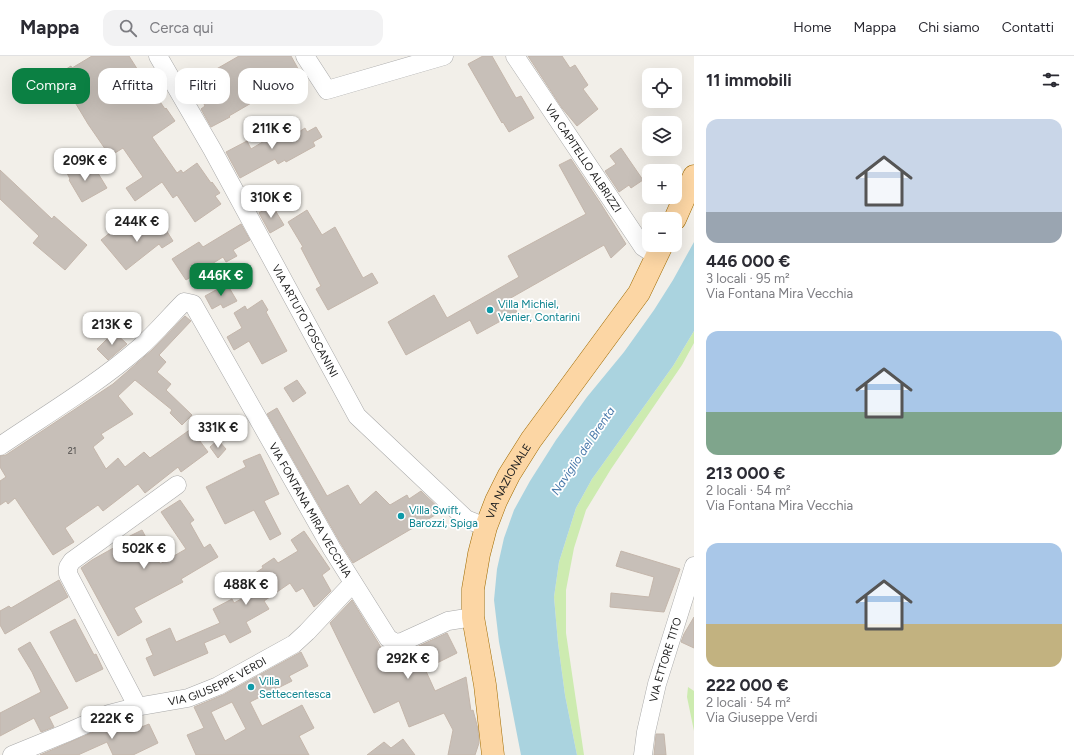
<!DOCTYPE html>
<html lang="it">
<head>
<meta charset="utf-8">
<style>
  body { margin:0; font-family:Figtree,sans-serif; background:#f2f2f3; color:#2b2b33; height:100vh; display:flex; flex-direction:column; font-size:15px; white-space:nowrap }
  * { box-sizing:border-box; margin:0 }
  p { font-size:13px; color:#7c7c81 }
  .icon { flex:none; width:22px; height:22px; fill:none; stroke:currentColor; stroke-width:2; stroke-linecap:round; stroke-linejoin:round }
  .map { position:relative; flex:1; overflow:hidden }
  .drawer { display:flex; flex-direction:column; background:#fff; width:380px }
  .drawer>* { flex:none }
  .banner { position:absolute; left:12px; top:12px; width:380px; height:36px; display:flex; gap:8px }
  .buttons { position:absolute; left:642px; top:12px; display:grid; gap:8px }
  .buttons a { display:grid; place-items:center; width:40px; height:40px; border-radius:8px; background:#fff; box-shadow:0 4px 16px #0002; font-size:20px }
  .price { position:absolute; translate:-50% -34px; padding:0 9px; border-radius:8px; background:#fff; color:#222; font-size:13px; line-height:26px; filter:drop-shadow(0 1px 2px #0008) }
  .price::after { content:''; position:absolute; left:50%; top:24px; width:12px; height:9px; margin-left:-6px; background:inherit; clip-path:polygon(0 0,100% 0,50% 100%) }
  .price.current { background:#0b8043; color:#fff }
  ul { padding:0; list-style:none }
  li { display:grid; align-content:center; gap:8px; height:212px; padding:0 12px }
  li span { display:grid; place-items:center; height:124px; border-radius:12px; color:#555 }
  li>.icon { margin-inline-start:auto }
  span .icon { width:72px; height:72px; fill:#fffc; stroke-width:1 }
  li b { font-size:17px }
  h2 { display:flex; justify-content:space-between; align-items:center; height:48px; padding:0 12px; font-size:17px }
  .pill { padding:0 14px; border-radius:12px; background:#fff; box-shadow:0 4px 16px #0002; font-size:14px; line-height:36px }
  .pill.current { background:#0b8043; color:#fff }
  header { display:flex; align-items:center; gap:24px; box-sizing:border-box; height:56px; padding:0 20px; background:#fff; border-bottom:1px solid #e1e1e2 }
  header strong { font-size:19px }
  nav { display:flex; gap:22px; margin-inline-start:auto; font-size:14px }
  .search { width:280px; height:36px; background:#f2f2f3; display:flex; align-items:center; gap:10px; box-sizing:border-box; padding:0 14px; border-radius:12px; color:#7c7c81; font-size:15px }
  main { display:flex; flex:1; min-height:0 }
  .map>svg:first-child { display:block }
</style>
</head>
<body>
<header>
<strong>Mappa</strong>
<div class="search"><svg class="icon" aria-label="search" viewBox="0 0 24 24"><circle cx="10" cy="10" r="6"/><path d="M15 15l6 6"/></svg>Cerca qui</div>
<nav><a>Home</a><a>Mappa</a><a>Chi siamo</a><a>Contatti</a></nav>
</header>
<main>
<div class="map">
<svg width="694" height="699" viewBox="0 0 694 699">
  <rect width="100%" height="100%" fill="#f2efe9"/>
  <path fill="#cdebb0" d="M 694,275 L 694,287 L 682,309 L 611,413 L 586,454 L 574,492 L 566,534 L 566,577 L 584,699 L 577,699 L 565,639 L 558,587 L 554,541 L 559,506 L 576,452 L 592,423 L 673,310 Z
    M 688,631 L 694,635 L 694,675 L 687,641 Z"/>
  <path fill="#aad3df" d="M 694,186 L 694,275 L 673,310 L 592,423 L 576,452 L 559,506 L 554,541 L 558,587 L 565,639 L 577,699 L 521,699 L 499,586 L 494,544 L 497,513 L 504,482 L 514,454 L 530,425 L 556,384 L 587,341 L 624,296 L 654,254 L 673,224 Z"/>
  <path fill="#c7bfb8" stroke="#c4b6ab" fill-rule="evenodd" d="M 92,0 L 129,0 L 141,19 L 142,19 L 165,53 L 166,52 L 175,65 L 152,81 L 177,117 L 181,114 L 183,117 L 197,107 L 211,127 L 212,126 L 220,137 L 215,140 L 221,148 L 195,166 L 177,139 L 173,142 L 162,126 L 135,145 L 126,132 L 143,121 L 123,92 L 110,100 L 88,68 L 58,18 L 71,10 L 72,12 Z
    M 239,0 L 291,0 L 301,18 L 229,60 L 230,61 L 211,71 L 201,53 L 205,50 L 201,42 L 215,34 L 206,19 Z
    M 483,0 L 492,0 L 516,42 L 521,40 L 534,62 L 509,76 L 503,66 L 502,67 L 468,8 Z
    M 528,0 L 562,0 L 570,12 L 575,9 L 588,29 L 583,33 L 598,53 L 577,70 L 562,52 Z
    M 316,71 L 322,81 L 313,86 L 315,90 L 286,106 L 285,104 L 278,108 L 275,103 L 240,122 L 226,96 L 247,85 L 251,93 L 286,72 L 291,81 L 305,72 L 307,76 Z
    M 621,92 L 643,124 L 631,132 L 629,129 L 619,136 L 605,115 L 616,108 L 610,100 Z
    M 571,103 L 601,148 L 626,188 L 611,202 L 604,189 L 509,243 L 517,256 L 477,278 L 470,264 L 406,299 L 388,266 L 434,239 L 447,262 L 519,221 L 508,200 L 586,158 L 559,109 Z
    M 76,107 L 81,116 L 93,109 L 107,132 L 82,146 L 69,124 L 70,123 L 65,113 Z
    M 0,114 L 52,163 L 54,160 L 87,189 L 65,214 L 33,187 L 39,180 L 0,143 Z
    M 272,149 L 284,169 L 270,177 L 259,157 Z
    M 307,154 L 322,179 L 335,171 L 363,222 L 372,217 L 378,227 L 328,254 L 316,233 L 321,230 L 301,192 L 303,191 L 288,166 Z
    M 154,162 L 156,166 L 159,164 L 165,174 L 166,174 L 173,185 L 162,192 L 159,188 L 126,214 L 101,184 L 111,176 L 114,179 L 124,172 L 131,180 Z
    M 241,168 L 250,184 L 233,194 L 237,200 L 226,206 L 223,201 L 186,224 L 172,203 L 199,186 L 203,191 Z
    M 227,228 L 237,245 L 223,252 L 221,248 L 212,253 L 205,240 Z
    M 262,244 L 268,254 L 266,256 L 287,295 L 262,308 L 249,285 L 234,294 L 227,281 L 242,272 L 234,257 L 245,250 L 247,254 Z
    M 185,260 L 191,265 L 159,299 L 166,306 L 157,316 L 171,328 L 166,334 L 192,359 L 182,369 L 170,357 L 172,354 L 135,324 L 118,340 L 133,358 L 101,378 L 104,382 L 93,391 L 106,413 L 118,402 L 125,411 L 144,396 L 150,402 L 191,373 L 208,396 L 181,416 L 178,411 L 145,437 L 138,428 L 103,455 L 98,449 L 65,472 L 74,486 L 53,499 L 15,442 L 8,448 L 6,445 L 0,449 L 0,425 L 6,421 L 0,411 L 0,400 L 6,399 L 113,328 L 152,294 Z
    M 114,276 L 127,288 L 108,304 L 97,293 Z
    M 297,324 L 306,337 L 293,346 L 284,332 Z
    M 277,352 L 327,440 L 348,429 L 360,449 L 376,435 L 390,449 L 407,439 L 409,443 L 421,435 L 442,455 L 353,507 L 341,488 L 267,358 Z
    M 218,384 L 226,393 L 218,402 L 210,391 Z
    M 260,398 L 279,438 L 264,445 L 281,478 L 270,484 L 254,454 L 225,468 L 206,431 L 246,411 L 243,405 Z
    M 180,444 L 194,464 L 190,467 L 204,492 L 210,488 L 218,501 L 181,523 L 183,526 L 134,552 L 142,566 L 118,580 L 81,512 L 92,504 L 117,490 L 116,487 L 142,474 L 160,508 L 186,493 L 161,456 Z
    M 304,475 L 330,513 L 322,519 L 331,535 L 319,547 L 314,551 L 303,532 L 296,536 L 290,527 L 264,545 L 269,553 L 246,566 L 251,576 L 230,587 L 225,578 L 204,587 L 208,597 L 154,620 L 146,602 L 153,599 L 146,583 L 170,572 L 176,586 L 220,567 L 213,553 L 232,543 L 234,547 L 261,532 L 252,519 L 263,512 L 262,510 L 274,502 L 278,507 L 298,495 L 291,484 Z
    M 621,495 L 680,513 L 664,556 L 610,551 L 611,537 L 649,541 L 654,521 L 616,510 Z
    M 59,524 L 68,541 L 5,578 L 0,569 L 0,555 L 9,550 L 11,552 Z
    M 352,544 L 379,588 L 386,602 L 395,597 L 406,596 L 447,577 L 457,597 L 425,613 L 435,635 L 466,621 L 471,655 L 473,654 L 478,673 L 479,687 L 475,699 L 448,699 L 453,674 L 444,657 L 409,671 L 399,645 L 374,657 L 330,567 Z
    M 694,561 L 694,592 L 681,586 L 684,578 Z
    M 75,563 L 94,599 L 96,598 L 103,613 L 76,626 L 50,576 Z
    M 30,586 L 68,652 L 49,661 L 54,671 L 41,676 L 34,662 L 0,680 L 0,657 L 41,636 L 32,616 L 18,593 Z
    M 301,596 L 308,610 L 289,620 L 292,625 L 250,646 L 262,670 L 302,649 L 314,672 L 299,680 L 309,699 L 196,699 L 187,679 L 204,672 L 194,651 L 223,639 ZM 232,646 L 246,673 L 225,685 L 211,656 Z
    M 134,662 L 139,672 L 149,668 L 158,687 L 133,699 L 113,699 L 107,686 L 78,699 L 40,699 L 112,668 Z
    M 656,678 L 664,678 L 666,699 L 654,699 Z
    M 403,683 L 415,699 L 367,699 L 384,686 L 391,692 Z"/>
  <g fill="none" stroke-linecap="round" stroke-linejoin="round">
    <defs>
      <g id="minor">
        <path id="s1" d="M 158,0 L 212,93 L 357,360 L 466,463 L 486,471"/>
        <path d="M 305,0 L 327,34 L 444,0"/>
        <path id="s2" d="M 515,0 L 643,191 L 657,200"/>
        <path id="s3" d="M 0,390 C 47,358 96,329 139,292 C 155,278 169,261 184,246 L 193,248 L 332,493 L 388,582 L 395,587 L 402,586 L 448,565 L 473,561"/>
        <path d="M 136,651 L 134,644 L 68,518 L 68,511 L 72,505 L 177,429"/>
        <path id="s4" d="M 12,699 L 66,677 L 109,658 L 136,651 L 188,642 L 218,630 L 294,588 L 307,576 L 353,527"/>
        <path id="s5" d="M 643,699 L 646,676 L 657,628 L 694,510"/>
      </g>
      <g id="primary">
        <path d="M 675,163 L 694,120"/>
        <path id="s6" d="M 493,699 L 485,629 L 473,561 L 473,533 L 479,498 L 486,471 L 496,445 L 509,419 L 531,384 L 639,237 L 662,189"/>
      </g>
    </defs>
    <use href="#minor" stroke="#a9a9a9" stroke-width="19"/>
    <use href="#primary" stroke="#a06b00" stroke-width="23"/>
    <use href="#minor" stroke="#fff" stroke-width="18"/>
    <use href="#primary" stroke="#fcd6a4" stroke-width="22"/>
  </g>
  <g fill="#0f9aa8" stroke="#fff" stroke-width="1.5">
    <circle cx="490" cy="254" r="4"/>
    <circle cx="401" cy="460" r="4"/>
    <circle cx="251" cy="631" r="4"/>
  </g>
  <g text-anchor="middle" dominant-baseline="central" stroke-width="3.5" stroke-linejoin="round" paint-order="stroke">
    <g font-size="9" fill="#4b4948">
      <text x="72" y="394">21</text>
    </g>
    <g font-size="11" fill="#222" stroke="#fff">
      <text stroke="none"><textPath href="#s2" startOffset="123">VIA CAPITELLO ALBRIZZI</textPath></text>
      <text stroke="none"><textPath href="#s1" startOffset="303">VIA ARTUTO TOSCANINI</textPath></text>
      <text stroke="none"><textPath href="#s6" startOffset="282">VIA NAZIONALE</textPath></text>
      <text stroke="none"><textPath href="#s3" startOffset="481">VIA FONTANA MIRA VECCHIA</textPath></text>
      <text stroke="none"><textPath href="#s5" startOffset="98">VIA ETTORE TITO</textPath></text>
      <text stroke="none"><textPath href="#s4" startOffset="219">VIA GIUSEPPE VERDI</textPath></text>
    </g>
    <g font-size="11" fill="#0d838f" stroke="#fff" text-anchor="start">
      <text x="498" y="248">Villa Michiel,<tspan x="498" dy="13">Venier, Contarini</tspan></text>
      <text x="409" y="454">Villa Swift,<tspan x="409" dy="13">Barozzi, Spiga</tspan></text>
      <text x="259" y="625">Villa<tspan x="259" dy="13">Settecentesca</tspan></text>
    </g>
    <g font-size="12" font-style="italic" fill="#4a7aab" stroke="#fff">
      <text transform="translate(583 395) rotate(-56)">Naviglio del Brenta</text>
    </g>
  </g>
</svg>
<div class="buttons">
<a><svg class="icon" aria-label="locate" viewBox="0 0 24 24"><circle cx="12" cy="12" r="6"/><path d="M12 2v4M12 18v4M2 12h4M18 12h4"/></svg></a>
<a><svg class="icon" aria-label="layers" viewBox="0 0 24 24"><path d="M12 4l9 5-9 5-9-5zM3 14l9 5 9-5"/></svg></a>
<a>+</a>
<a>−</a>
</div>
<b class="price" style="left:272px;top:94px">211K €</b>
<b class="price" style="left:85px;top:126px">209K €</b>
<b class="price" style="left:271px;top:163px">310K €</b>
<b class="price" style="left:137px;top:187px">244K €</b>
<b class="price current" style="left:221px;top:241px">446K €</b>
<b class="price" style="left:112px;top:290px">213K €</b>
<b class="price" style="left:218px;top:393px">331K €</b>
<b class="price" style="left:144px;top:514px">502K €</b>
<b class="price" style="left:246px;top:550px">488K €</b>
<b class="price" style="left:408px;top:624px">292K €</b>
<b class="price" style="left:112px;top:684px">222K €</b>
<div class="banner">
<a class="pill current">Compra</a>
<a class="pill">Affitta</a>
<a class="pill">Filtri</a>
<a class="pill">Nuovo</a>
</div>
</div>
<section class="drawer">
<h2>11 immobili<svg class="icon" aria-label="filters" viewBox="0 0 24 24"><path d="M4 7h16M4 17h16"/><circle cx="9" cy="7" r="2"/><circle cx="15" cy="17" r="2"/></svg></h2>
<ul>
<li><span style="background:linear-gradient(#c9d6e8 75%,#9aa5b1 0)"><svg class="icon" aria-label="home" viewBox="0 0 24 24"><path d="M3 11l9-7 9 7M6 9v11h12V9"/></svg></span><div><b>446 000 €</b><p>3 locali · 95 m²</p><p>Via Fontana Mira Vecchia</p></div></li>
<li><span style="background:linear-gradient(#a9c7e8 65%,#7fa58c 0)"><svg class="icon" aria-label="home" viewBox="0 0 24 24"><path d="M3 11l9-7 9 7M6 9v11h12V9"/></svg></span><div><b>213 000 €</b><p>2 locali · 54 m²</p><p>Via Fontana Mira Vecchia</p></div></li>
<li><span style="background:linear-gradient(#a9c7e8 65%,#c2b280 0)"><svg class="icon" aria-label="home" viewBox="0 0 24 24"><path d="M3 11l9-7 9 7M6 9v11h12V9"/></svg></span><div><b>222 000 €</b><p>2 locali · 54 m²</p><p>Via Giuseppe Verdi</p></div></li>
</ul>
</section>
</main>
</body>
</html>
